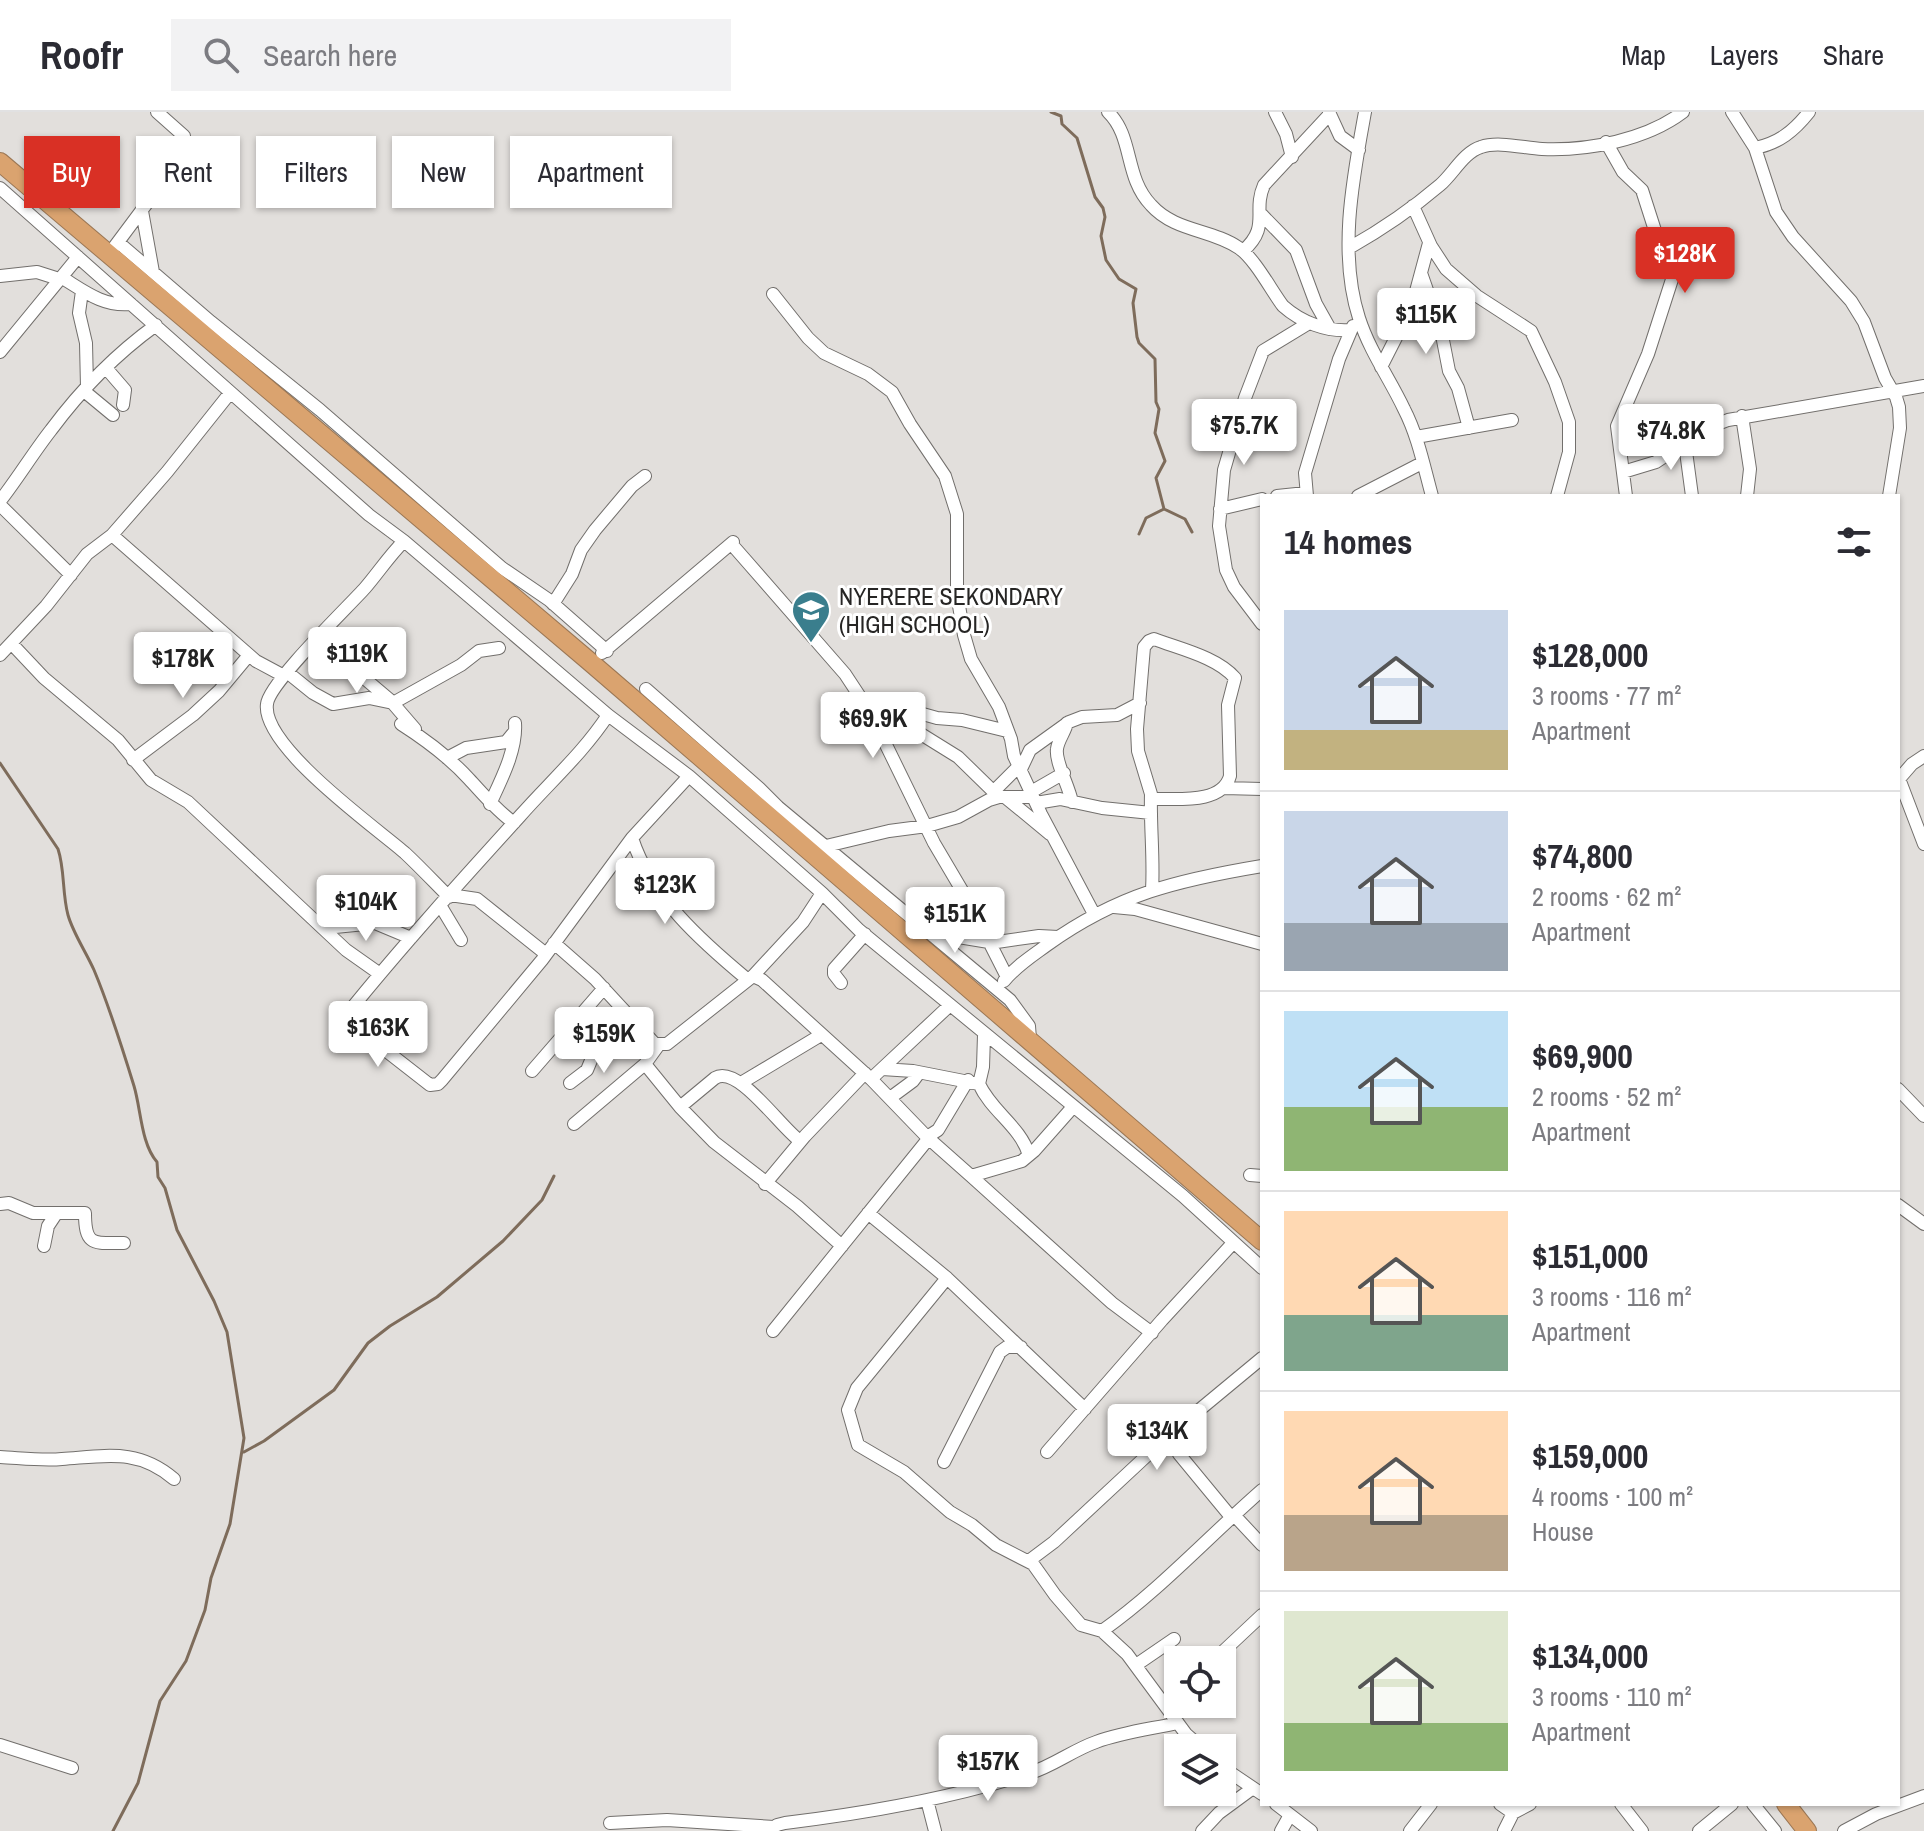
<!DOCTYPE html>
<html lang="en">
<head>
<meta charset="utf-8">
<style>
  body { margin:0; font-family:"Archivo Narrow",sans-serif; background:#f2f2f3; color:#2b2b33; height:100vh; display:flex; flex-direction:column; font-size:30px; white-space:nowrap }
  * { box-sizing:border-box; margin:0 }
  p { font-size:26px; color:#7c7c81 }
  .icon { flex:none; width:44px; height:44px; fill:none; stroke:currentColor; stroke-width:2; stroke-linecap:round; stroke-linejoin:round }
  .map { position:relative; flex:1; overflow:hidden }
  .side { position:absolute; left:1260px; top:382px; width:640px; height:1312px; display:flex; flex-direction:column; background:#fff; border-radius:0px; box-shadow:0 2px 6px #0004 }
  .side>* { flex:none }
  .hud { position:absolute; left:24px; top:24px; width:760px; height:72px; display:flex; gap:16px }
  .fabs { position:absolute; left:1164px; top:1534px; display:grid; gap:16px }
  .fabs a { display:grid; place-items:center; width:72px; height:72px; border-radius:0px; background:#fff; box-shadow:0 2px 6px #0004; font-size:40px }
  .price { position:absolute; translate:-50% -68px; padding:0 18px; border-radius:8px; background:#fff; color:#222; font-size:26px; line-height:52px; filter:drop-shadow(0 2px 4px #0008) }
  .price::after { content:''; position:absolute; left:50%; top:48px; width:24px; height:18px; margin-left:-12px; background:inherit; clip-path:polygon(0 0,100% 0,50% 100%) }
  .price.on { background:#d93025; color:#fff }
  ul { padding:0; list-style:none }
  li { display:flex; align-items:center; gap:24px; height:200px; padding:0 24px }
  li+li { border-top:2px solid #e1e1e2 }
  li span { display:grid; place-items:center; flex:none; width:224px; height:160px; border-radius:0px; color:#555 }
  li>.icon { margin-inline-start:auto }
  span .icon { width:96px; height:96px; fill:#fffc; stroke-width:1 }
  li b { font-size:34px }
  h2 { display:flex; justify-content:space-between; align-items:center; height:96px; padding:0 24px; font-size:34px }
  .chip { padding:0 28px; border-radius:0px; background:#fff; box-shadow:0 2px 6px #0004; font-size:28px; line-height:72px }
  .chip.on { background:#d93025; color:#fff }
  header { display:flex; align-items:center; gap:48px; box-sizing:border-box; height:112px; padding:0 40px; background:#fff; border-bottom:2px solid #e1e1e2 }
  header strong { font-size:38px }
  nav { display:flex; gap:44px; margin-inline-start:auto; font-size:28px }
  .search { width:560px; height:72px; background:#f2f2f3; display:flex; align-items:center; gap:20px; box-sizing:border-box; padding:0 28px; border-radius:0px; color:#7c7c81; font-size:30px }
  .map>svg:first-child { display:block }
</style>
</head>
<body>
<header>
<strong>Roofr</strong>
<div class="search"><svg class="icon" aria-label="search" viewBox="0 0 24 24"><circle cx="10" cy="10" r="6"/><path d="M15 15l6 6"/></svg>Search here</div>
<nav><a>Map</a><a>Layers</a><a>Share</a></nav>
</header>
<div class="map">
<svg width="1924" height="1719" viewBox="0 0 1924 1719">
  <rect width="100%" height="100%" fill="#e2dfdc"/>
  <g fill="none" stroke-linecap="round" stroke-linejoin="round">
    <path stroke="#7e6c5b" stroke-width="3" d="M 1051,0 L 1061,4 L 1062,12 L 1077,26 L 1095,85 L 1103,96 L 1105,105 L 1101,124 L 1106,148 L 1119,167 L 1136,177 L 1133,191 L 1137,225 L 1139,231 L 1155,247 L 1156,290 L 1159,297 L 1155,321 L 1165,349 L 1156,366 L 1164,397
      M 1139,422 L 1146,406 L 1164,397 L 1185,407 L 1192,420
      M 0,651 L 58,737 C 65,758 62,781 68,803 C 73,821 86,840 94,858 C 110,896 122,935 134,974 C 141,997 141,1032 157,1050 L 158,1065 L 165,1076 L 177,1118 L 214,1189 L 227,1220 L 244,1326 L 230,1412 L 211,1466 L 205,1498 L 186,1549 L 160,1589 L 138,1671 L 113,1719
      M 244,1340 L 264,1329 L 334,1278 L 368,1231 L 390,1214 L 437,1185 L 503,1129 L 542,1088 L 554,1064"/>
    <defs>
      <path id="minor" d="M 1108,0 C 1134,25 1124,65 1151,93 C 1175,120 1212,117 1239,136 C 1255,147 1271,178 1283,194 C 1301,210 1326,220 1351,218
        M 1275,0 L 1286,22 L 1292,45
        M 1329,0 L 1340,24 L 1359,38
        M 1365,0 C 1353,66 1338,141 1359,206 C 1370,240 1390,267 1404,297 C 1418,324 1424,355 1432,384
        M 1732,0 L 1755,36 L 1776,100 L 1793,125 L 1851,189 L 1864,210 L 1885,266 L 1896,285 L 1899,295 L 1900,316 L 1889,384
        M 1606,30 L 1623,60 L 1642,78 L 1659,131 L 1675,158 L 1648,242 L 1617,314 L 1626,384
        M 1755,36 C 1779,31 1794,19 1809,0
        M 0,76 L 369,403 L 404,429 L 608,603 L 689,664 L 822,781 L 859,818 L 1183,1084 L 1262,1156
        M 1413,94 L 1431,134 L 1446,157 L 1477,184 L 1531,219 L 1555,270 L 1569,310 L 1569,340 L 1557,384
        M 142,99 L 153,160
        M 1262,103 L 1296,138 L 1316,192 L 1330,217
        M 119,131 L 211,210 L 320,298 L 502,456 L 549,488 L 607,539
        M 115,134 L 180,47 L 184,24 L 157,0
        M 1349,136 C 1381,118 1413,96 1440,73 C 1453,62 1464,40 1481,35 C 1498,29 1524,36 1542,37 C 1588,39 1646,28 1683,0
        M 1243,139 C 1271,114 1252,100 1264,73 L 1329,3
        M 1421,161 L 1441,218 L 1449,259 L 1458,276 L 1469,316
        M 0,164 L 37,160 L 59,167
        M 61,165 C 84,179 103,195 131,192
        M 82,179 L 79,201 L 86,231 L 87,275
        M 773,182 L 808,226 L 824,241 L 868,262 L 892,280 L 910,312 L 945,364 L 957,402 L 957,482 L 964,523 L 971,547 L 999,595 L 1011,627 L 1014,644 L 1041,702 L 1094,802
        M 0,240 L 78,145
        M 1381,255 L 1412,194 L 1429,131
        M 106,256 L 125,278 L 123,293
        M 84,279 L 113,303
        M 1742,304 L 1750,357 L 1747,384
        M 1416,325 L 1512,308
        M 1685,332 L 1692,384
        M 1623,360 L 1656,350 L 1707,316 L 1728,308 L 1924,274
        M 1277,384 L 1306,381
        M 1307,384 L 1305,361 L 1339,247 L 1353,214
        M 1358,384 L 1422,351
        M 0,389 C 18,366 33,341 51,318 C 80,279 116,242 156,213
        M 0,393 L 71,463
        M 1220,397 L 1262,387
        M 112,423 L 256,549 L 284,564
        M 404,429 C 389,444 378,461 365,476 C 347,496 269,571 267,592 C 261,634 375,715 405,741 C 420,755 434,770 449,785
        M 735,436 L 845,562 L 870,600 L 934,731 L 970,792 L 1007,865
        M 553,492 L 572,462 L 581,438 L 595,418 L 632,374 L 645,364
        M 1262,512 L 1234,475 L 1226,458 L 1219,414 L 1224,358 L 1245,286 L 1263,239 L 1309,211
        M 318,527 L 390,588 L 415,617
        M 11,531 L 44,566 L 118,628 L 151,668 L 188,690 L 346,838 L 380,862
        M 602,541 L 733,430
        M 0,543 L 46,494 L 87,442 L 112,423 L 167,360 L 230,281
        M 287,560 L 313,581 L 333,592 L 369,586 L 393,591 L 461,553 L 479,539 L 499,536
        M 646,577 L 759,676 L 778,695 L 1010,888 L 1029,914 L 1030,927
        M 882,594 L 905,597 L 937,606 L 962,608 L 1007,619
        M 884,594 L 900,609 L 958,645 L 999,685
        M 608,603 C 583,641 550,670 520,704 C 461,769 402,834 347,902 L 348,909 L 430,973 L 438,972 L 442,968 L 542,848 L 632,726 L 689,664
        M 1067,611 C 1065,620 1058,628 1057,637 C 1055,650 1069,674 1072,690
        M 401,612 C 426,628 449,645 469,667 C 484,683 496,698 514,711
        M 447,646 L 466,636 L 506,630 L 515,619
        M 133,648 L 193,603 L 219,579 L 249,543
        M 1021,657 L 1030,638 L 1069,610 L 1082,605 L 1117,603 L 1140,591
        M 1898,664 L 1924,732
        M 1899,667 L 1912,652 L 1924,644
        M 1224,676 L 1262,677
        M 993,680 L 1019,654
        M 1031,680 L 1064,661
        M 1005,685 L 1050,722
        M 1151,687 C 1175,686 1222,693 1230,664 L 1228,593 L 1235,566 C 1217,545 1180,537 1154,527 L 1149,529 L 1144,535 L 1137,617 L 1138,639 L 1151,682 C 1150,714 1154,747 1152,778
        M 1036,691 L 1060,687 L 1102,696 L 1151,701
        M 490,692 C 501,668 517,638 515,611
        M 632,726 C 651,785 701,829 748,868
        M 826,734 L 889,719 L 927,714 L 958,705 L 989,688 L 999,685 L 1033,685
        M 450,783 L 477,787 L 546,842
        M 440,793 L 461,828
        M 1114,795 L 1135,797 L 1262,832
        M 325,816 L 375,811 L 411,826
        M 928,820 L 989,830
        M 554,831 L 595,867 L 655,932 L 667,932 L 753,864 L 803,810 L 822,781
        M 990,831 L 1039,824 L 1058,825
        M 753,864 L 762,868 L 871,967 L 927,1025 L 971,1064 L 1112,1191 L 1152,1221
        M 1004,869 C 1016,854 1032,844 1047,833 C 1118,782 1178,768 1262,754
        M 841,871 L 834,862 L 834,857 L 865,822
        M 569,918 L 588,936 L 592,946 L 587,958 L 570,971
        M 984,923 L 983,955 L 979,972 C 992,1000 1020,1014 1029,1043
        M 645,952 L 680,995 L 714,1030 L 797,1094 L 842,1134
        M 882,957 L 913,959 L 979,972
        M 532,959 L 604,876
        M 871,967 L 949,894
        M 741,971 L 821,923
        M 1898,977 L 1924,1004
        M 890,986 L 913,969 L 919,961
        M 680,995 L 715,966 C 738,952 780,1015 800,1029
        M 574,1012 L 645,952 L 658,934
        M 927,1025 L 938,1018 L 968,968
        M 1250,1063 L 1262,1064
        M 971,1064 L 1022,1049 L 1034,1039 L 1072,996
        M 765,1072 L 805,1024 L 865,961
        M 0,1092 L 9,1091 L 33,1101 L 85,1101 C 85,1135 94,1131 124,1131
        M 1898,1093 L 1924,1112
        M 868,1101 L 947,1166 L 1085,1297
        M 44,1134 L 48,1114 L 56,1102
        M 947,1166 L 857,1276 L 848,1298 L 858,1333 L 904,1360 L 950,1400 L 972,1413 L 996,1433 L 1033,1452 L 1055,1483 L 1081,1513 L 1102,1519 L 1127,1542 L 1186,1622 L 1202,1636
        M 773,1219 L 929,1026
        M 1169,1323 L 1179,1342 L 1231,1405
        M 1047,1340 L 1162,1208 L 1233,1131
        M 0,1345 C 20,1346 43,1349 62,1347 C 106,1344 138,1336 174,1367
        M 944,1350 L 1000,1240 L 1007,1235 L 1021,1235
        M 1234,1403 L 1262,1433
        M 1030,1448 L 1054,1430 L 1169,1323 L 1262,1246
        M 1102,1519 C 1160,1478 1208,1425 1262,1378
        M 1214,1548 L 1262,1503
        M 1136,1553 L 1174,1527
        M 0,1633 L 72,1656
        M 1222,1655 L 1262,1682
        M 927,1688 L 935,1719
        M 1276,1692 L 1311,1719
        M 1500,1692 L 1513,1701 L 1530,1692
        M 1621,1692 L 1642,1719
        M 1753,1692 L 1775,1719
        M 610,1711 L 667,1708 L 774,1715
        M 771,1719 L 777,1713 L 785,1711 C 868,1701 950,1687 1030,1661 C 1053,1654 1073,1638 1096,1630 C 1123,1620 1151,1617 1178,1611
        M 1202,1719 L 1219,1701 L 1253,1676
        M 1281,1719 L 1290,1703
        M 1410,1719 L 1431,1692
        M 1504,1719 L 1513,1701
        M 1699,1719 L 1732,1692
        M 1844,1719 L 1876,1702 L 1924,1684"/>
      <path id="highway" d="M 0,50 L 589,549 L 1262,1129
        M 1786,1692 L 1807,1719"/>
    </defs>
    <use href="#minor" stroke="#726f6c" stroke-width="14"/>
    <use href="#highway" stroke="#9b7755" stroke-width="20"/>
    <use href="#minor" stroke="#fff" stroke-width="12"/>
    <use href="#highway" stroke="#daa36f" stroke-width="18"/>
  </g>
  <defs>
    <symbol id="school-pin" viewBox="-11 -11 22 30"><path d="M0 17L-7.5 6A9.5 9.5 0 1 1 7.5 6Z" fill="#3a7e8d" stroke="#fff"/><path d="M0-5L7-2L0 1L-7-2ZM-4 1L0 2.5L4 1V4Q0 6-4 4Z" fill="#fff"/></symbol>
  </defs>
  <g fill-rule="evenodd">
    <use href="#school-pin" x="789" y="476" width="44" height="60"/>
  </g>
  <g text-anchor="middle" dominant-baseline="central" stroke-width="6" stroke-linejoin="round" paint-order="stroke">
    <g font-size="24" fill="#262524" stroke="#fff" text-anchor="start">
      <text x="839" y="484">NYERERE SEKONDARY<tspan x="839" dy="28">(HIGH SCHOOL)</tspan></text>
    </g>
  </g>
</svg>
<div class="fabs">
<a><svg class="icon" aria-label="locate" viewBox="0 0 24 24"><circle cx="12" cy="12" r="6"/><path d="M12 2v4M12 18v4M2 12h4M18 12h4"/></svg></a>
<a><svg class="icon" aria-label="layers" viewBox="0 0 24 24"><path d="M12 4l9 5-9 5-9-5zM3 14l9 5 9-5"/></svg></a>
</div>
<b class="price on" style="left:1685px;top:183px">$128K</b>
<b class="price" style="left:1426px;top:244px">$115K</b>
<b class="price" style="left:1244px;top:355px">$75.7K</b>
<b class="price" style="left:1671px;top:360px">$74.8K</b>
<b class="price" style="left:357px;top:583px">$119K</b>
<b class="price" style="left:183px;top:588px">$178K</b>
<b class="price" style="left:873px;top:648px">$69.9K</b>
<b class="price" style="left:665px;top:814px">$123K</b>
<b class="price" style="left:366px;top:831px">$104K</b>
<b class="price" style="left:955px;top:843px">$151K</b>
<b class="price" style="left:378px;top:957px">$163K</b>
<b class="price" style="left:604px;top:963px">$159K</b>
<b class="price" style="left:1157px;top:1360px">$134K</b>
<b class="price" style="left:988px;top:1691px">$157K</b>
<div class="hud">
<a class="chip on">Buy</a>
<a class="chip">Rent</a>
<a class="chip">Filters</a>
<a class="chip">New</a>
<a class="chip">Apartment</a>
</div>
<section class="side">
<h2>14 homes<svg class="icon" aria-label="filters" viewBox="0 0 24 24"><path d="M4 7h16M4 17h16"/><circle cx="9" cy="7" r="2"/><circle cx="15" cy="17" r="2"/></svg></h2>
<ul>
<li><span style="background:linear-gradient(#c9d6e8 75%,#c2b280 0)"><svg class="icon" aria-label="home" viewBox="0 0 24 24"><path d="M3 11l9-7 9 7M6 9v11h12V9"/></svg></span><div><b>$128,000</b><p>3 rooms · 77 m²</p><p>Apartment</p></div></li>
<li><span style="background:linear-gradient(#c9d6e8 70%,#9aa5b1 0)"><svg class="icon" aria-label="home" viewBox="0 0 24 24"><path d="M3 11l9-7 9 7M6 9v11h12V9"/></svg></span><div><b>$74,800</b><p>2 rooms · 62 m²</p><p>Apartment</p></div></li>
<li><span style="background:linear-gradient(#bfe0f5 60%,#8fb573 0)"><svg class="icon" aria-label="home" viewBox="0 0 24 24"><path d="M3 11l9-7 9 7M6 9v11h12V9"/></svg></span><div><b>$69,900</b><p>2 rooms · 52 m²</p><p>Apartment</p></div></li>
<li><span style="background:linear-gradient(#ffd9b3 65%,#7fa58c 0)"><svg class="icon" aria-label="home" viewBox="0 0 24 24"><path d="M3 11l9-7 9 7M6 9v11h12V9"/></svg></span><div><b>$151,000</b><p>3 rooms · 116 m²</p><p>Apartment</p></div></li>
<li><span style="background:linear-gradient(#ffd9b3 65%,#b9a48a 0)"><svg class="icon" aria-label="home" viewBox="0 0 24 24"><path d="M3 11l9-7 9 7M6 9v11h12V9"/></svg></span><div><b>$159,000</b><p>4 rooms · 100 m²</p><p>House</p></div></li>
<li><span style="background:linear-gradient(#dfe7d0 70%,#8fb573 0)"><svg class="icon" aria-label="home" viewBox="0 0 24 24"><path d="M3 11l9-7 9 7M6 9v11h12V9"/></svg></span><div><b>$134,000</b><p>3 rooms · 110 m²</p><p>Apartment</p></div></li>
</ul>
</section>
</div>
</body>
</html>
